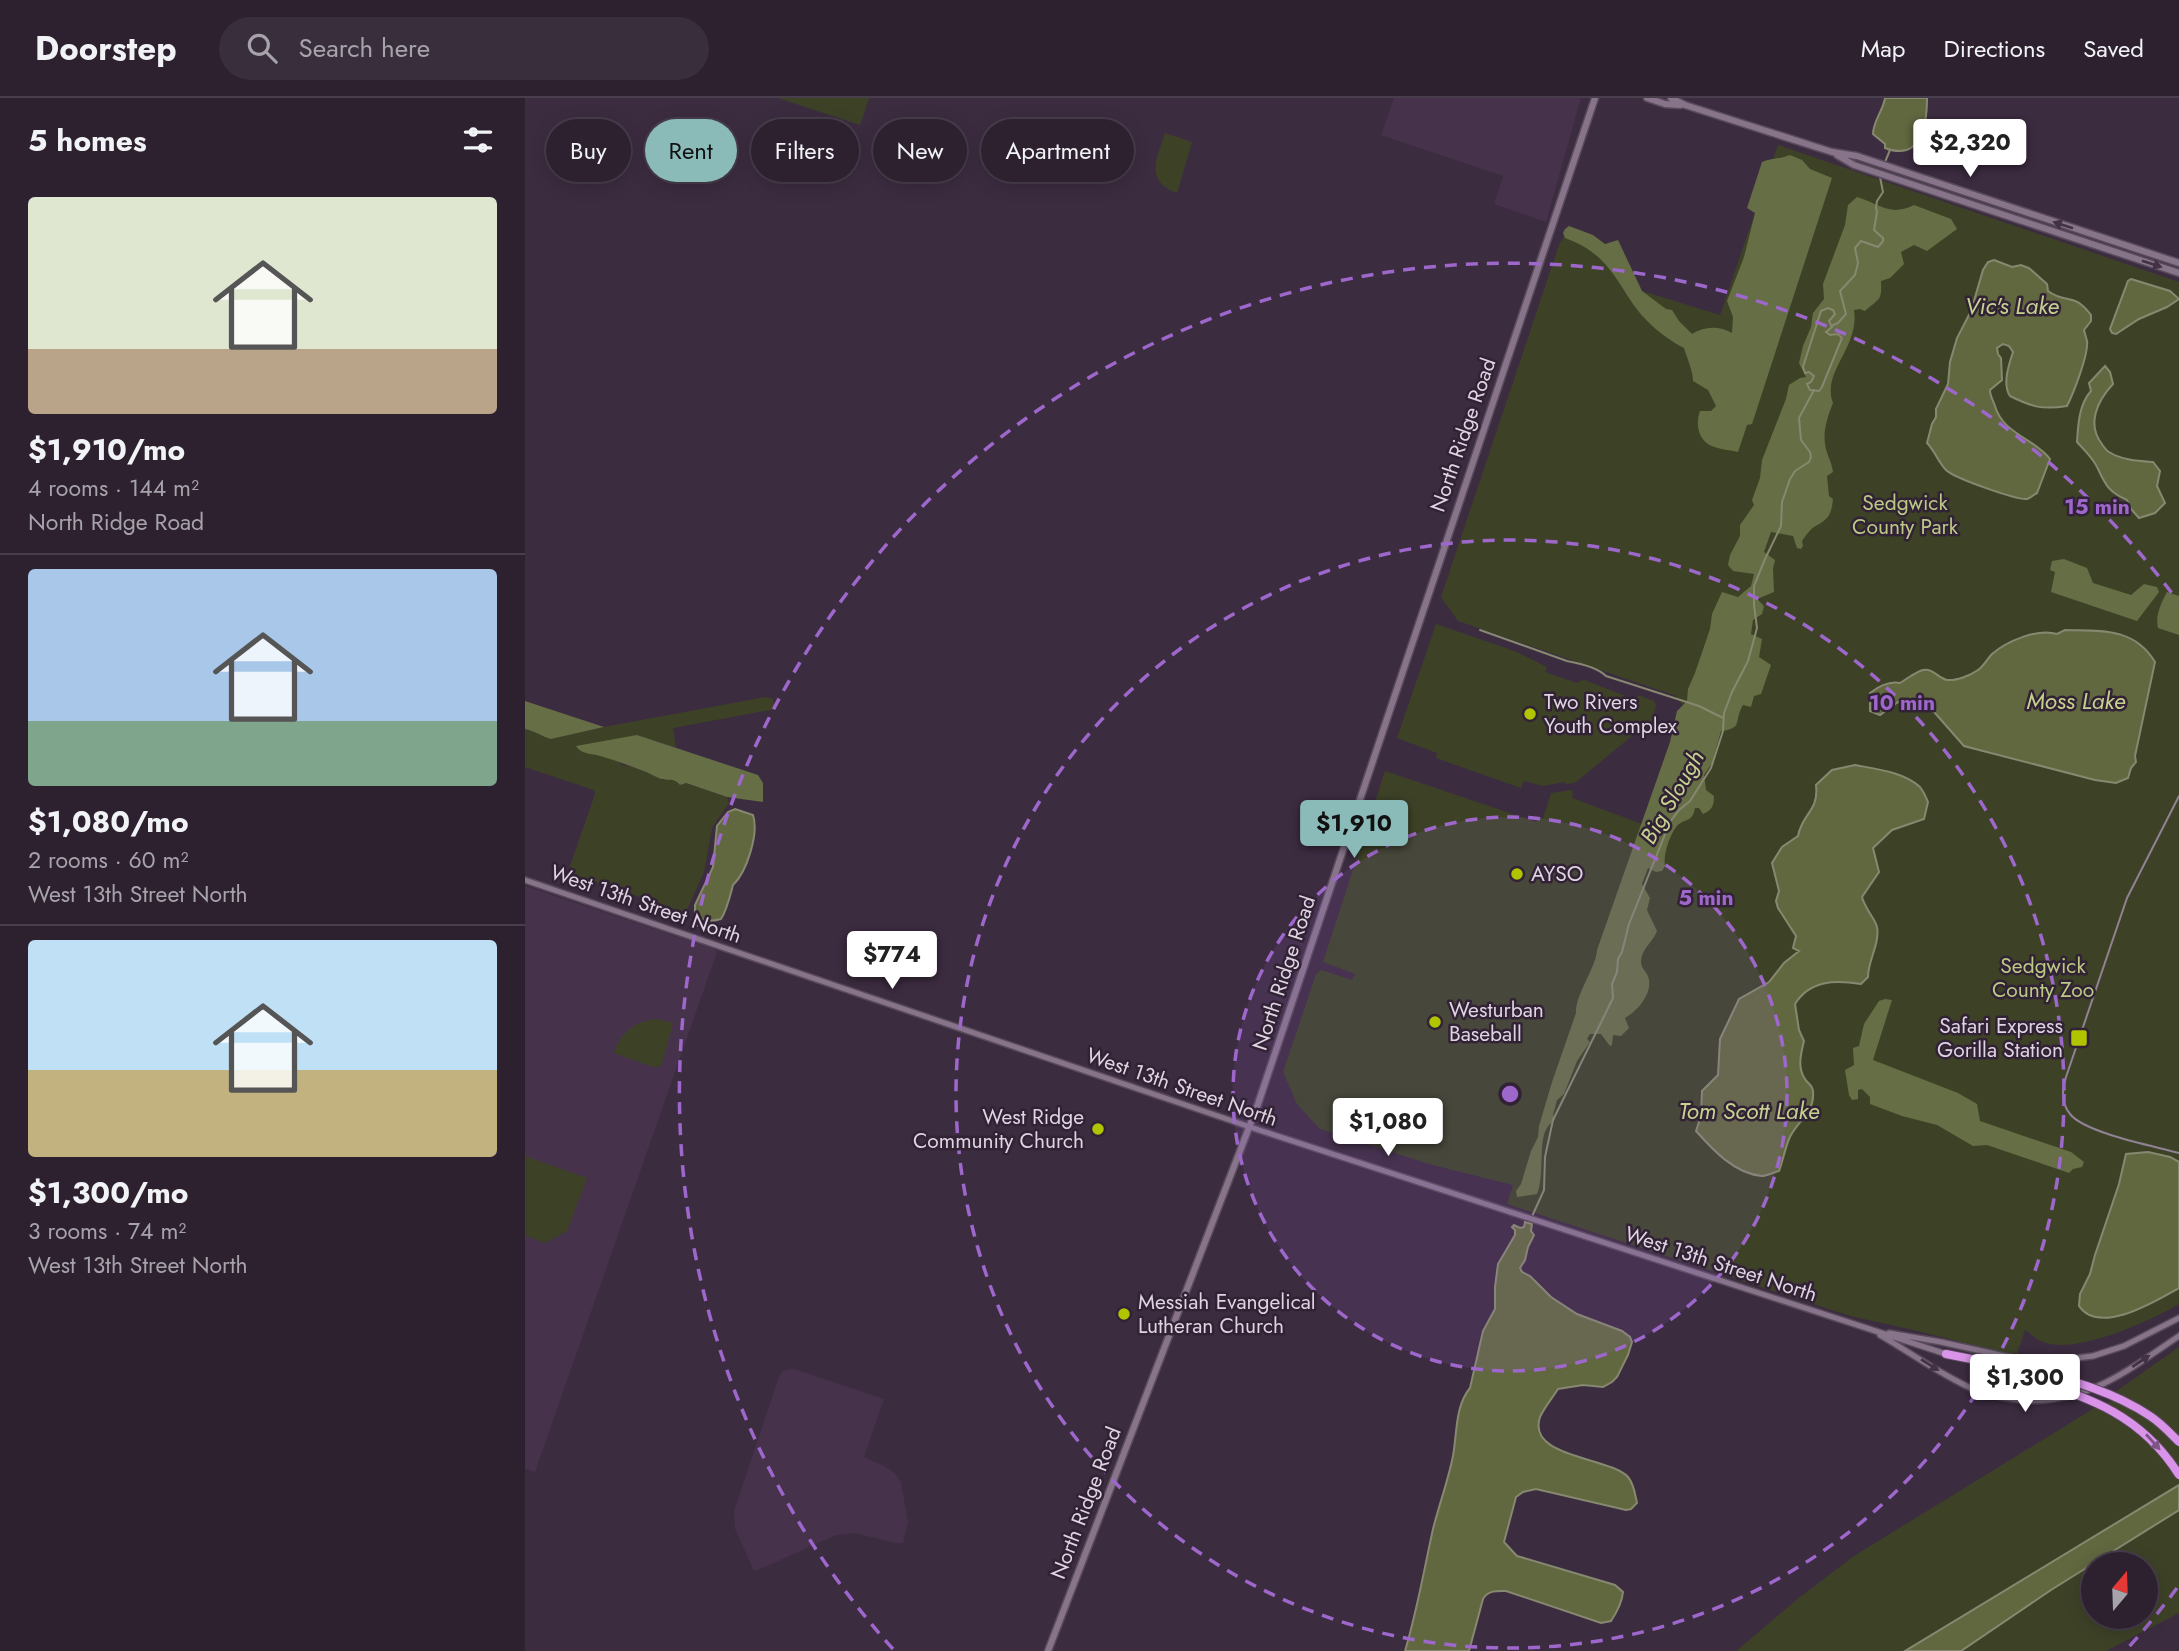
<!DOCTYPE html>
<html lang="en">
<head>
<meta charset="utf-8">
<style>
  body { margin:0; font-family:Jost,sans-serif; background:#392e3c; color:#f1f3f6; height:100vh; display:flex; flex-direction:column; font-size:26px; white-space:nowrap }
  * { box-sizing:border-box; margin:0 }
  p { font-size:23px; color:#a7a3ab }
  .icon { flex:none; width:38px; height:38px; fill:none; stroke:currentColor; stroke-width:2; stroke-linecap:round; stroke-linejoin:round }
  .map { position:relative; flex:1; overflow:hidden }
  .drawer { display:flex; flex-direction:column; background:#2d2130; width:525px }
  .drawer>* { flex:none }
  .guide { position:absolute; left:21px; top:21px; width:665px; height:63px; display:flex; gap:14px }
  .needle { width:46px; rotate:19deg }
  .controls { position:absolute; left:1556px; top:1454px; display:grid; gap:14px }
  .controls a { display:grid; place-items:center; width:77px; height:77px; border-radius:50%; background:#2d2130; box-shadow:0 4px 18px #0003,0 0 0 2px #483e4c; font-size:35px }
  .price { position:absolute; translate:-50% -60px; padding:0 16px; border-radius:7px; background:#fff; color:#222; font-size:23px; line-height:46px; filter:drop-shadow(0 2px 4px #0008) }
  .price::after { content:''; position:absolute; left:50%; top:42px; width:21px; height:16px; margin-left:-10px; background:inherit; clip-path:polygon(0 0,100% 0,50% 100%) }
  .price.on { background:#8bbbb9; color:#111 }
  ul { padding:0; list-style:none }
  li { display:grid; align-content:center; gap:14px; height:371px; padding:0 28px }
  li+li { border-top:2px solid #483e4c }
  li span { display:grid; place-items:center; height:217px; border-radius:7px; color:#555 }
  li>.icon { margin-inline-start:auto }
  span .icon { width:126px; height:126px; fill:#fffc; stroke-width:1 }
  li b { font-size:30px }
  h2 { display:flex; justify-content:space-between; align-items:center; height:84px; padding:0 28px; font-size:30px }
  .chip { padding:0 24px; border-radius:32px; background:#2d2130; box-shadow:0 4px 18px #0003,0 0 0 2px #483e4c; font-size:24px; line-height:63px }
  .chip.on { background:#8bbbb9; color:#111 }
  header { display:flex; align-items:center; gap:42px; box-sizing:border-box; height:98px; padding:0 35px; background:#2d2130; border-bottom:2px solid #483e4c }
  header strong { font-size:33px }
  nav { display:flex; gap:38px; margin-inline-start:auto; font-size:24px }
  .search { width:490px; height:63px; background:#392e3c; display:flex; align-items:center; gap:18px; box-sizing:border-box; padding:0 24px; border-radius:38px; color:#a7a3ab; font-size:26px }
  main { display:flex; flex:1; min-height:0 }
  .map>svg:first-child { display:block }
</style>
</head>
<body>
<header>
<strong>Doorstep</strong>
<div class="search"><svg class="icon" aria-label="search" viewBox="0 0 24 24"><circle cx="10" cy="10" r="6"/><path d="M15 15l6 6"/></svg>Search here</div>
<nav><a>Map</a><a>Directions</a><a>Saved</a></nav>
</header>
<main>
<section class="drawer">
<h2>5 homes<svg class="icon" aria-label="filters" viewBox="0 0 24 24"><path d="M4 7h16M4 17h16"/><circle cx="9" cy="7" r="2"/><circle cx="15" cy="17" r="2"/></svg></h2>
<ul>
<li><span style="background:linear-gradient(#dfe7d0 70%,#b9a48a 0)"><svg class="icon" aria-label="home" viewBox="0 0 24 24"><path d="M3 11l9-7 9 7M6 9v11h12V9"/></svg></span><div><b>$1,910/mo</b><p>4 rooms · 144 m²</p><p>North Ridge Road</p></div></li>
<li><span style="background:linear-gradient(#a9c7e8 70%,#7fa58c 0)"><svg class="icon" aria-label="home" viewBox="0 0 24 24"><path d="M3 11l9-7 9 7M6 9v11h12V9"/></svg></span><div><b>$1,080/mo</b><p>2 rooms · 60 m²</p><p>West 13th Street North</p></div></li>
<li><span style="background:linear-gradient(#bfe0f5 60%,#c2b280 0)"><svg class="icon" aria-label="home" viewBox="0 0 24 24"><path d="M3 11l9-7 9 7M6 9v11h12V9"/></svg></span><div><b>$1,300/mo</b><p>3 rooms · 74 m²</p><p>West 13th Street North</p></div></li>
</ul>
</section>
<div class="map">
<svg width="1654" height="1553" viewBox="0 0 1654 1553">
  <rect width="100%" height="100%" fill="#3c2c40"/>
  <path fill="#47324c" d="M 869,0 L 1056,0 L 1021,124 L 969,106 L 978,78 L 856,37 Z
    M 0,788 L 189,851 L 192,854 L 10,1374 L 0,1371 Z
    M 269,1271 L 359,1301 L 339,1359 L 359,1368 L 371,1376 L 376,1385 L 383,1424 L 378,1445 L 370,1445 L 330,1435 L 311,1437 L 233,1472 L 229,1473 L 210,1431 L 209,1413 L 254,1279 L 258,1273 Z"/>
  <path fill="#3d4227" fill-rule="evenodd" d="M 253,0 L 344,0 L 335,27 Z
    M 640,35 L 667,44 L 652,95 C 619,83 632,60 640,35 Z
    M 1253,47 L 1654,184 L 1654,1206 C 1625,1223 1552,1257 1518,1244 C 1512,1242 1506,1236 1500,1232 L 1492,1256 L 1477,1254 L 1384,1231 L 1325,1218 L 982,1106 L 988,1087 L 904,1066 L 795,1031 L 772,1006 L 758,974 L 791,876 L 796,872 L 827,882 L 830,876 L 798,864 L 860,673 L 1011,724 L 1013,719 L 1018,720 L 1026,695 L 1046,692 L 1048,693 L 1047,700 L 1117,726 L 1158,608 L 1151,598 L 933,523 L 916,499 L 1034,147 L 1044,130 L 1093,157 L 1117,193 L 1195,217 Z
    M 911,526 L 992,554 L 1022,569 L 1020,574 L 1052,585 L 1058,582 L 1062,583 L 1111,602 L 1113,597 L 1129,603 L 1131,607 L 1127,624 L 1119,628 L 1050,685 L 1041,686 L 1039,684 L 1018,688 L 999,683 L 996,690 L 911,660 L 912,655 L 872,640 Z
    M 241,599 L 248,601 L 250,611 L 148,630 L 151,650 L 112,637 L 63,656 L 71,656 L 92,663 L 97,667 L 113,670 L 138,682 L 144,680 L 150,682 L 155,687 L 160,685 L 202,699 L 204,705 L 187,730 L 179,774 L 162,812 L 156,813 L 48,776 L 44,771 L 70,696 L 69,692 L 0,669 L 0,631 L 18,636 L 26,641 L 79,629 Z
    M 132,921 L 148,925 L 137,966 L 131,970 L 89,955 C 96,934 110,923 132,921 Z
    M 0,1058 L 62,1080 L 42,1133 L 20,1145 L 0,1137 Z
    M 1654,1249 L 1654,1515 L 1581,1553 L 1211,1553 L 1275,1499 L 1329,1458 L 1571,1309 L 1593,1301 L 1586,1297 ZM 1568,1466 L 1620,1466 L 1620,1519 L 1568,1519 Z"/>
  <path fill="#666e45" d="M 1265,57 L 1277,62 L 1285,71 L 1307,80 L 1227,326 L 1222,327 L 1213,354 C 1205,352 1190,351 1183,346 C 1172,338 1171,324 1175,313 L 1186,313 L 1191,308 L 1183,292 L 1168,283 C 1168,273 1162,260 1159,250 C 1139,240 1118,222 1106,203 C 1086,172 1076,153 1040,140 L 1038,135 L 1040,131 L 1044,128 L 1068,137 L 1080,146 L 1093,142 L 1117,193 L 1141,211 L 1147,212 L 1154,223 L 1167,236 C 1180,228 1194,228 1207,235 L 1208,219 L 1202,203 L 1219,159 L 1230,115 L 1222,110 L 1237,64 C 1247,60 1255,61 1265,57 Z
    M 1332,99 C 1355,106 1365,119 1389,107 L 1426,121 L 1432,131 L 1402,153 L 1389,147 L 1376,154 L 1379,166 L 1365,180 L 1356,183 C 1357,204 1354,200 1340,213 L 1335,211 L 1329,212 C 1335,249 1296,274 1308,305 C 1302,320 1297,335 1301,351 C 1303,359 1307,365 1308,374 L 1302,378 L 1304,398 L 1308,401 C 1306,419 1303,421 1289,429 C 1284,432 1280,439 1277,443 L 1278,448 L 1276,451 L 1272,450 L 1268,438 L 1246,434 L 1239,454 L 1250,462 L 1248,471 L 1249,494 L 1232,501 L 1239,508 L 1237,516 L 1228,522 L 1226,536 L 1237,541 L 1234,559 L 1246,567 L 1236,596 L 1229,598 L 1226,609 L 1218,607 C 1208,624 1219,630 1196,633 L 1187,665 L 1179,677 L 1181,692 L 1189,698 C 1189,708 1187,712 1178,716 L 1174,710 L 1170,710 C 1167,726 1160,719 1151,729 C 1144,739 1138,757 1140,768 L 1137,773 L 1131,774 L 1123,770 L 1117,786 L 1125,800 L 1122,812 L 1132,833 C 1128,844 1117,850 1116,863 C 1116,870 1120,872 1123,878 C 1129,894 1113,913 1100,920 L 1104,930 L 1096,938 L 1088,937 L 1087,947 L 1085,948 L 1076,936 L 1065,936 L 1062,941 L 1065,944 L 1052,963 L 1039,996 L 1032,1002 L 1028,1017 L 1030,1021 C 1028,1024 1024,1026 1022,1030 C 1013,1043 1020,1078 1012,1096 L 992,1099 L 991,1093 L 996,1086 L 1006,1053 L 1013,1039 L 1014,1028 L 1027,984 L 1051,915 C 1050,897 1071,870 1072,852 L 1145,644 L 1152,613 L 1162,603 L 1163,591 L 1170,575 L 1185,531 L 1187,516 L 1197,494 L 1213,499 L 1226,488 L 1229,476 L 1208,473 L 1203,467 L 1205,457 L 1215,438 L 1215,427 L 1229,407 L 1227,402 L 1235,380 L 1237,362 L 1261,301 L 1264,287 L 1275,280 L 1281,279 L 1274,265 L 1278,248 L 1286,229 L 1288,215 L 1299,201 L 1298,186 L 1320,127 L 1323,107 Z
    M 1539,461 L 1562,470 L 1568,485 L 1606,497 L 1619,486 L 1632,489 L 1634,494 L 1612,523 L 1526,494 L 1530,474 L 1525,472 L 1527,463 Z
    M 1642,494 L 1654,498 L 1654,537 L 1633,530 C 1630,518 1636,505 1642,494 Z
    M 0,603 L 79,629 L 26,641 C 18,639 10,633 0,631 Z
    M 112,637 L 233,677 L 238,685 L 238,704 L 202,699 L 161,685 L 155,687 C 148,679 145,683 136,681 C 130,679 123,674 116,672 C 103,667 89,662 75,658 C 66,655 57,657 51,648 Z
    M 1360,901 L 1367,902 L 1348,962 L 1433,995 L 1452,1006 L 1455,1023 L 1546,1054 L 1559,1064 L 1557,1069 L 1548,1071 L 1544,1075 L 1462,1047 L 1448,1048 L 1412,1027 L 1377,1018 L 1345,1006 L 1345,999 L 1337,991 L 1333,992 L 1333,1001 L 1327,1002 L 1324,997 L 1320,972 L 1329,967 L 1328,950 L 1334,948 L 1339,926 L 1354,903 Z"/>
  <path fill="#616840" stroke="#878870" stroke-width="2" d="M 1360,0 L 1402,0 C 1402,27 1396,64 1360,50 L 1360,46 L 1348,36 C 1348,23 1358,13 1360,0 Z
    M 1469,162 L 1487,169 L 1496,167 L 1504,170 L 1522,186 L 1523,193 C 1542,207 1548,193 1566,217 L 1566,223 L 1559,232 C 1560,236 1561,239 1562,243 C 1564,256 1548,296 1542,308 C 1517,312 1507,309 1485,298 C 1477,286 1484,266 1488,254 L 1484,248 L 1478,246 L 1472,250 L 1473,256 L 1476,260 L 1477,282 L 1465,292 C 1465,298 1468,302 1470,308 C 1478,336 1509,340 1525,361 L 1512,395 C 1508,397 1506,400 1502,401 C 1491,402 1429,380 1421,372 C 1413,364 1410,353 1402,345 L 1407,326 L 1411,319 L 1411,311 L 1423,286 L 1425,264 L 1432,240 L 1446,213 L 1458,172 L 1463,164 Z
    M 1606,181 L 1645,193 L 1654,201 L 1642,209 L 1614,221 L 1591,236 L 1587,235 L 1585,231 L 1603,183 Z
    M 1303,210 L 1308,212 L 1310,216 L 1304,223 L 1307,229 L 1301,234 L 1305,237 L 1313,236 L 1317,240 L 1297,289 L 1294,293 L 1285,292 L 1282,286 L 1286,284 L 1289,278 L 1284,274 L 1280,275 L 1278,269 L 1296,213 Z
    M 1580,268 L 1585,274 L 1588,286 C 1573,302 1561,326 1577,346 C 1577,347 1583,354 1584,354 C 1596,362 1614,363 1628,364 L 1635,373 L 1632,388 L 1640,405 L 1630,415 L 1614,420 L 1606,411 L 1602,402 C 1584,394 1581,388 1573,371 C 1569,361 1559,352 1552,344 C 1553,327 1554,306 1566,293 L 1564,285 Z
    M 1540,532 C 1576,533 1609,529 1630,564 L 1610,658 L 1611,664 L 1606,670 L 1603,680 L 1591,685 L 1570,682 L 1439,648 L 1410,615 L 1398,608 L 1389,606 L 1378,607 L 1373,604 L 1355,617 L 1345,613 L 1345,595 C 1354,588 1364,583 1375,585 C 1382,581 1390,574 1398,572 C 1408,570 1413,580 1422,582 C 1432,583 1446,577 1453,572 C 1459,568 1462,561 1467,556 C 1482,543 1513,530 1532,536 Z
    M 1330,667 C 1351,671 1379,674 1395,689 C 1398,693 1401,699 1403,704 L 1399,721 L 1367,732 L 1348,750 L 1354,774 L 1337,799 C 1340,811 1351,822 1352,829 C 1355,846 1343,862 1343,879 L 1336,886 C 1310,882 1285,882 1270,906 L 1274,932 L 1279,943 C 1276,955 1272,970 1280,981 C 1283,986 1288,987 1288,994 C 1290,1015 1271,1024 1264,1041 C 1260,1051 1258,1062 1254,1073 C 1249,1074 1242,1078 1237,1078 C 1210,1076 1188,1052 1171,1033 L 1176,1018 L 1177,993 L 1193,977 L 1195,941 L 1214,901 L 1244,884 L 1259,865 L 1274,853 L 1268,850 L 1271,838 L 1253,810 L 1251,803 L 1254,793 L 1247,765 L 1257,749 L 1273,738 C 1277,715 1294,714 1291,687 L 1307,672 Z
    M 210,711 L 228,717 C 234,735 222,774 208,787 C 205,798 202,812 196,821 C 185,824 178,824 170,816 L 170,807 L 188,769 L 192,728 L 203,714 Z
    M 1623,1054 L 1645,1059 L 1654,1064 L 1654,1190 C 1631,1203 1574,1238 1554,1208 L 1555,1196 L 1565,1176 L 1570,1157 L 1594,1086 L 1601,1056 Z
    M 1000,1124 L 1007,1126 L 1006,1133 L 1009,1137 L 1003,1149 L 1000,1162 L 995,1170 L 997,1174 L 1005,1178 L 1026,1199 L 1052,1216 L 1097,1233 L 1105,1239 L 1107,1244 L 1103,1257 L 1092,1279 L 1087,1284 L 1078,1289 L 1058,1287 L 1033,1291 C 1028,1299 1019,1310 1015,1319 C 1001,1360 1085,1359 1103,1379 C 1109,1386 1110,1396 1112,1405 L 1106,1411 L 1101,1412 L 1011,1391 L 998,1394 L 991,1399 L 979,1444 L 992,1458 L 1090,1487 L 1098,1494 C 1097,1505 1092,1514 1086,1523 L 1076,1525 L 981,1493 C 972,1493 963,1492 958,1501 L 944,1553 L 880,1553 C 892,1513 899,1472 908,1431 C 914,1407 923,1383 928,1358 C 932,1336 930,1308 945,1290 L 958,1233 L 970,1211 L 970,1189 L 973,1166 L 990,1137 L 990,1132 L 987,1129 L 989,1127 L 995,1130 L 999,1129 Z
    M 1654,1387 L 1654,1412 L 1526,1492 L 1436,1553 L 1380,1553 Z"/>
  <g fill="none" stroke-linecap="round" stroke-linejoin="round">
    <path stroke="#878870" stroke-width="2" d="M 1360,64 L 1365,52
      M 1306,228 L 1313,225 L 1321,216 L 1315,193 L 1330,177 L 1333,165 L 1330,150 L 1336,143 L 1353,149 L 1358,143 L 1358,140 L 1349,132 L 1352,114 L 1351,110 L 1352,103 L 1358,94 L 1355,79
      M 955,532 L 1042,563 C 1053,565 1073,570 1081,578 L 1174,608 L 1198,620
      M 1004,1125 L 1019,1092 L 1020,1059 L 1028,1022 L 1088,900 L 1087,886 L 1092,874 L 1093,861 L 1097,854 L 1104,826 L 1145,724 L 1154,712 L 1165,703 L 1186,670 L 1198,633 L 1199,615 L 1207,594 L 1223,563 L 1232,530 L 1229,507 L 1229,488 L 1240,461 L 1256,428 L 1257,404 L 1265,381 L 1270,373 L 1284,364 L 1286,359 L 1285,354 L 1276,342 L 1274,320 L 1289,292"/>
    <defs>
      <path id="tertiary" d="M 0,782 L 734,1032 L 1421,1256
        M 1364,1235 L 1416,1244 L 1493,1261 L 1527,1263 L 1568,1258 L 1599,1248 L 1654,1220
        M 1355,1237 C 1386,1255 1416,1277 1448,1291 C 1462,1297 1479,1300 1494,1302 C 1560,1308 1603,1272 1654,1238"/>
      <path id="secondary" d="M 1122,0 L 1140,6 L 1155,7
        M 1146,0 L 1160,7 L 1307,54 L 1332,58 L 1654,165
        M 1312,57 L 1329,67 L 1654,175
        M 523,1553 L 733,1006 L 1070,0"/>
      <path id="motorway" d="M 1421,1256 L 1507,1273
        M 1464,1269 L 1503,1281"/>
    </defs>
    <use href="#tertiary" stroke="#584a5a" stroke-width="8"/>
    <use href="#secondary" stroke="#584a5a" stroke-width="9"/>
    <use href="#motorway" stroke="#584a5a" stroke-width="10"/>
    <use href="#tertiary" stroke="#87748b" stroke-width="5"/>
    <use href="#secondary" stroke="#87748b" stroke-width="6"/>
    <use href="#motorway" stroke="#d993e8" stroke-width="8"/>
    <path stroke="#908293" stroke-width="2" d="M 1654,698 L 1602,800 L 1541,979 C 1537,991 1536,1005 1545,1016 C 1560,1035 1629,1048 1654,1055"/>
    <defs>
      <path id="motorway-bridge" d="M 1507,1273 C 1549,1283 1589,1294 1625,1318 C 1636,1325 1645,1335 1654,1344
        M 1503,1281 C 1566,1299 1618,1319 1654,1377"/>
    </defs>
    <use href="#motorway-bridge" stroke="#584a5a" stroke-width="10" stroke-linecap="butt"/>
    <use href="#motorway-bridge" stroke="#d993e8" stroke-width="8"/>
  </g>
  <defs><path id="oneway-solid" d="M-6-.8H1V-3.2L6.5 0L1 3.2V.8H-6Z" transform="scale(1.75)"/></defs>
  <g fill="#433246">
    <use href="#oneway-solid" transform="translate(1538 127) rotate(-162)"/>
    <use href="#oneway-solid" transform="translate(1627 166) rotate(18)"/>
    <use href="#oneway-solid" transform="translate(1616 1263) rotate(-34)"/>
    <use href="#oneway-solid" transform="translate(1405 1267) rotate(32)"/>
  </g>
  <use fill="#7d5586" href="#oneway-solid" transform="translate(1628 1344) rotate(48)"/>
  <circle cx="985" cy="996" r="277" fill="#9e67cb" fill-opacity=".12"/>
  <g fill="none" stroke="#9e67cb" stroke-width="3.5" stroke-dasharray="12 9">
    <circle cx="985" cy="996" r="277"/>
    <circle cx="985" cy="996" r="554"/>
    <path d="M1652 1490A830 830 0 0 1 1602 1551M368 1551A830 830 0 1 1 1652 502"/>
  </g>
  <g fill="#b0c500" stroke="#322235" stroke-width="2.5">
    <circle cx="1005" cy="616" r="7"/>
    <circle cx="992" cy="776" r="7"/>
    <circle cx="910" cy="924" r="7"/>
    <rect x="1545" y="931" width="18" height="18" rx="3.5"/>
    <circle cx="573" cy="1031" r="7"/>
    <circle cx="599" cy="1216" r="7"/>
  </g>
  <g text-anchor="middle" dominant-baseline="central" stroke-width="5" stroke-linejoin="round" paint-order="stroke">
    <g font-size="21" fill="#dfd4e1" stroke="#322235">
      <text transform="translate(938 337) rotate(-71)">North Ridge Road</text>
      <text transform="translate(121 806) rotate(19)">West 13th Street North</text>
      <text transform="translate(759 875) rotate(-72)">North Ridge Road</text>
      <text transform="translate(657 989) rotate(19)">West 13th Street North</text>
      <text transform="translate(1196 1166) rotate(18)">West 13th Street North</text>
      <text transform="translate(561 1405) rotate(-69)">North Ridge Road</text>
    </g>
    <g font-size="21" fill="#bcc985" stroke="#322235">
      <text x="1380" y="405">Sedgwick<tspan x="1380" dy="24">County Park</tspan></text>
      <text x="1518" y="868">Sedgwick<tspan x="1518" dy="24">County Zoo</tspan></text>
    </g>
    <g font-size="21" fill="#dfd4e1" stroke="#322235" text-anchor="start">
      <text x="1019" y="604">Two Rivers<tspan x="1019" dy="24">Youth Complex</tspan></text>
      <text x="1006" y="776">AYSO</text>
      <text x="924" y="912">Westurban<tspan x="924" dy="24">Baseball</tspan></text>
      <text x="1538" y="928" text-anchor="end">Safari Express<tspan x="1538" dy="24">Gorilla Station</tspan></text>
      <text x="559" y="1019" text-anchor="end">West Ridge<tspan x="559" dy="24">Community Church</tspan></text>
      <text x="613" y="1204">Messiah Evangelical<tspan x="613" dy="24">Lutheran Church</tspan></text>
    </g>
    <g font-size="23" font-style="italic" fill="#c6d28f" stroke="#322235">
      <text x="1487" y="208">Vic's Lake</text>
      <text x="1551" y="603">Moss Lake</text>
      <text transform="translate(1147 699) rotate(-60)">Big Slough</text>
      <text x="1224" y="1013">Tom Scott Lake</text>
    </g>
  </g>
  <circle cx="985" cy="996" r="10" fill="#9e67cb" stroke="#322235" stroke-width="3.5"/>
  <g font-size="21" text-anchor="middle" font-weight="bold" fill="#9e67cb" stroke="#322235" stroke-width="5" stroke-linejoin="round" paint-order="stroke">
    <text x="1572" y="416">15 min</text>
    <text x="1377" y="612">10 min</text>
    <text x="1181" y="807">5 min</text>
  </g>
</svg>
<div class="controls">
<a><svg class="needle" viewBox="-14 -14 28 28"><path d="M0-13l5 13h-10z" fill="#e53935"/><path d="M0 13l5-13h-10z" fill="#a7a3ab"/></svg></a>
</div>
<b class="price" style="left:1445px;top:81px">$2,320</b>
<b class="price on" style="left:829px;top:762px">$1,910</b>
<b class="price" style="left:367px;top:893px">$774</b>
<b class="price" style="left:863px;top:1060px">$1,080</b>
<b class="price" style="left:1500px;top:1316px">$1,300</b>
<div class="guide">
<a class="chip">Buy</a>
<a class="chip on">Rent</a>
<a class="chip">Filters</a>
<a class="chip">New</a>
<a class="chip">Apartment</a>
</div>
</div>
</main>
</body>
</html>
